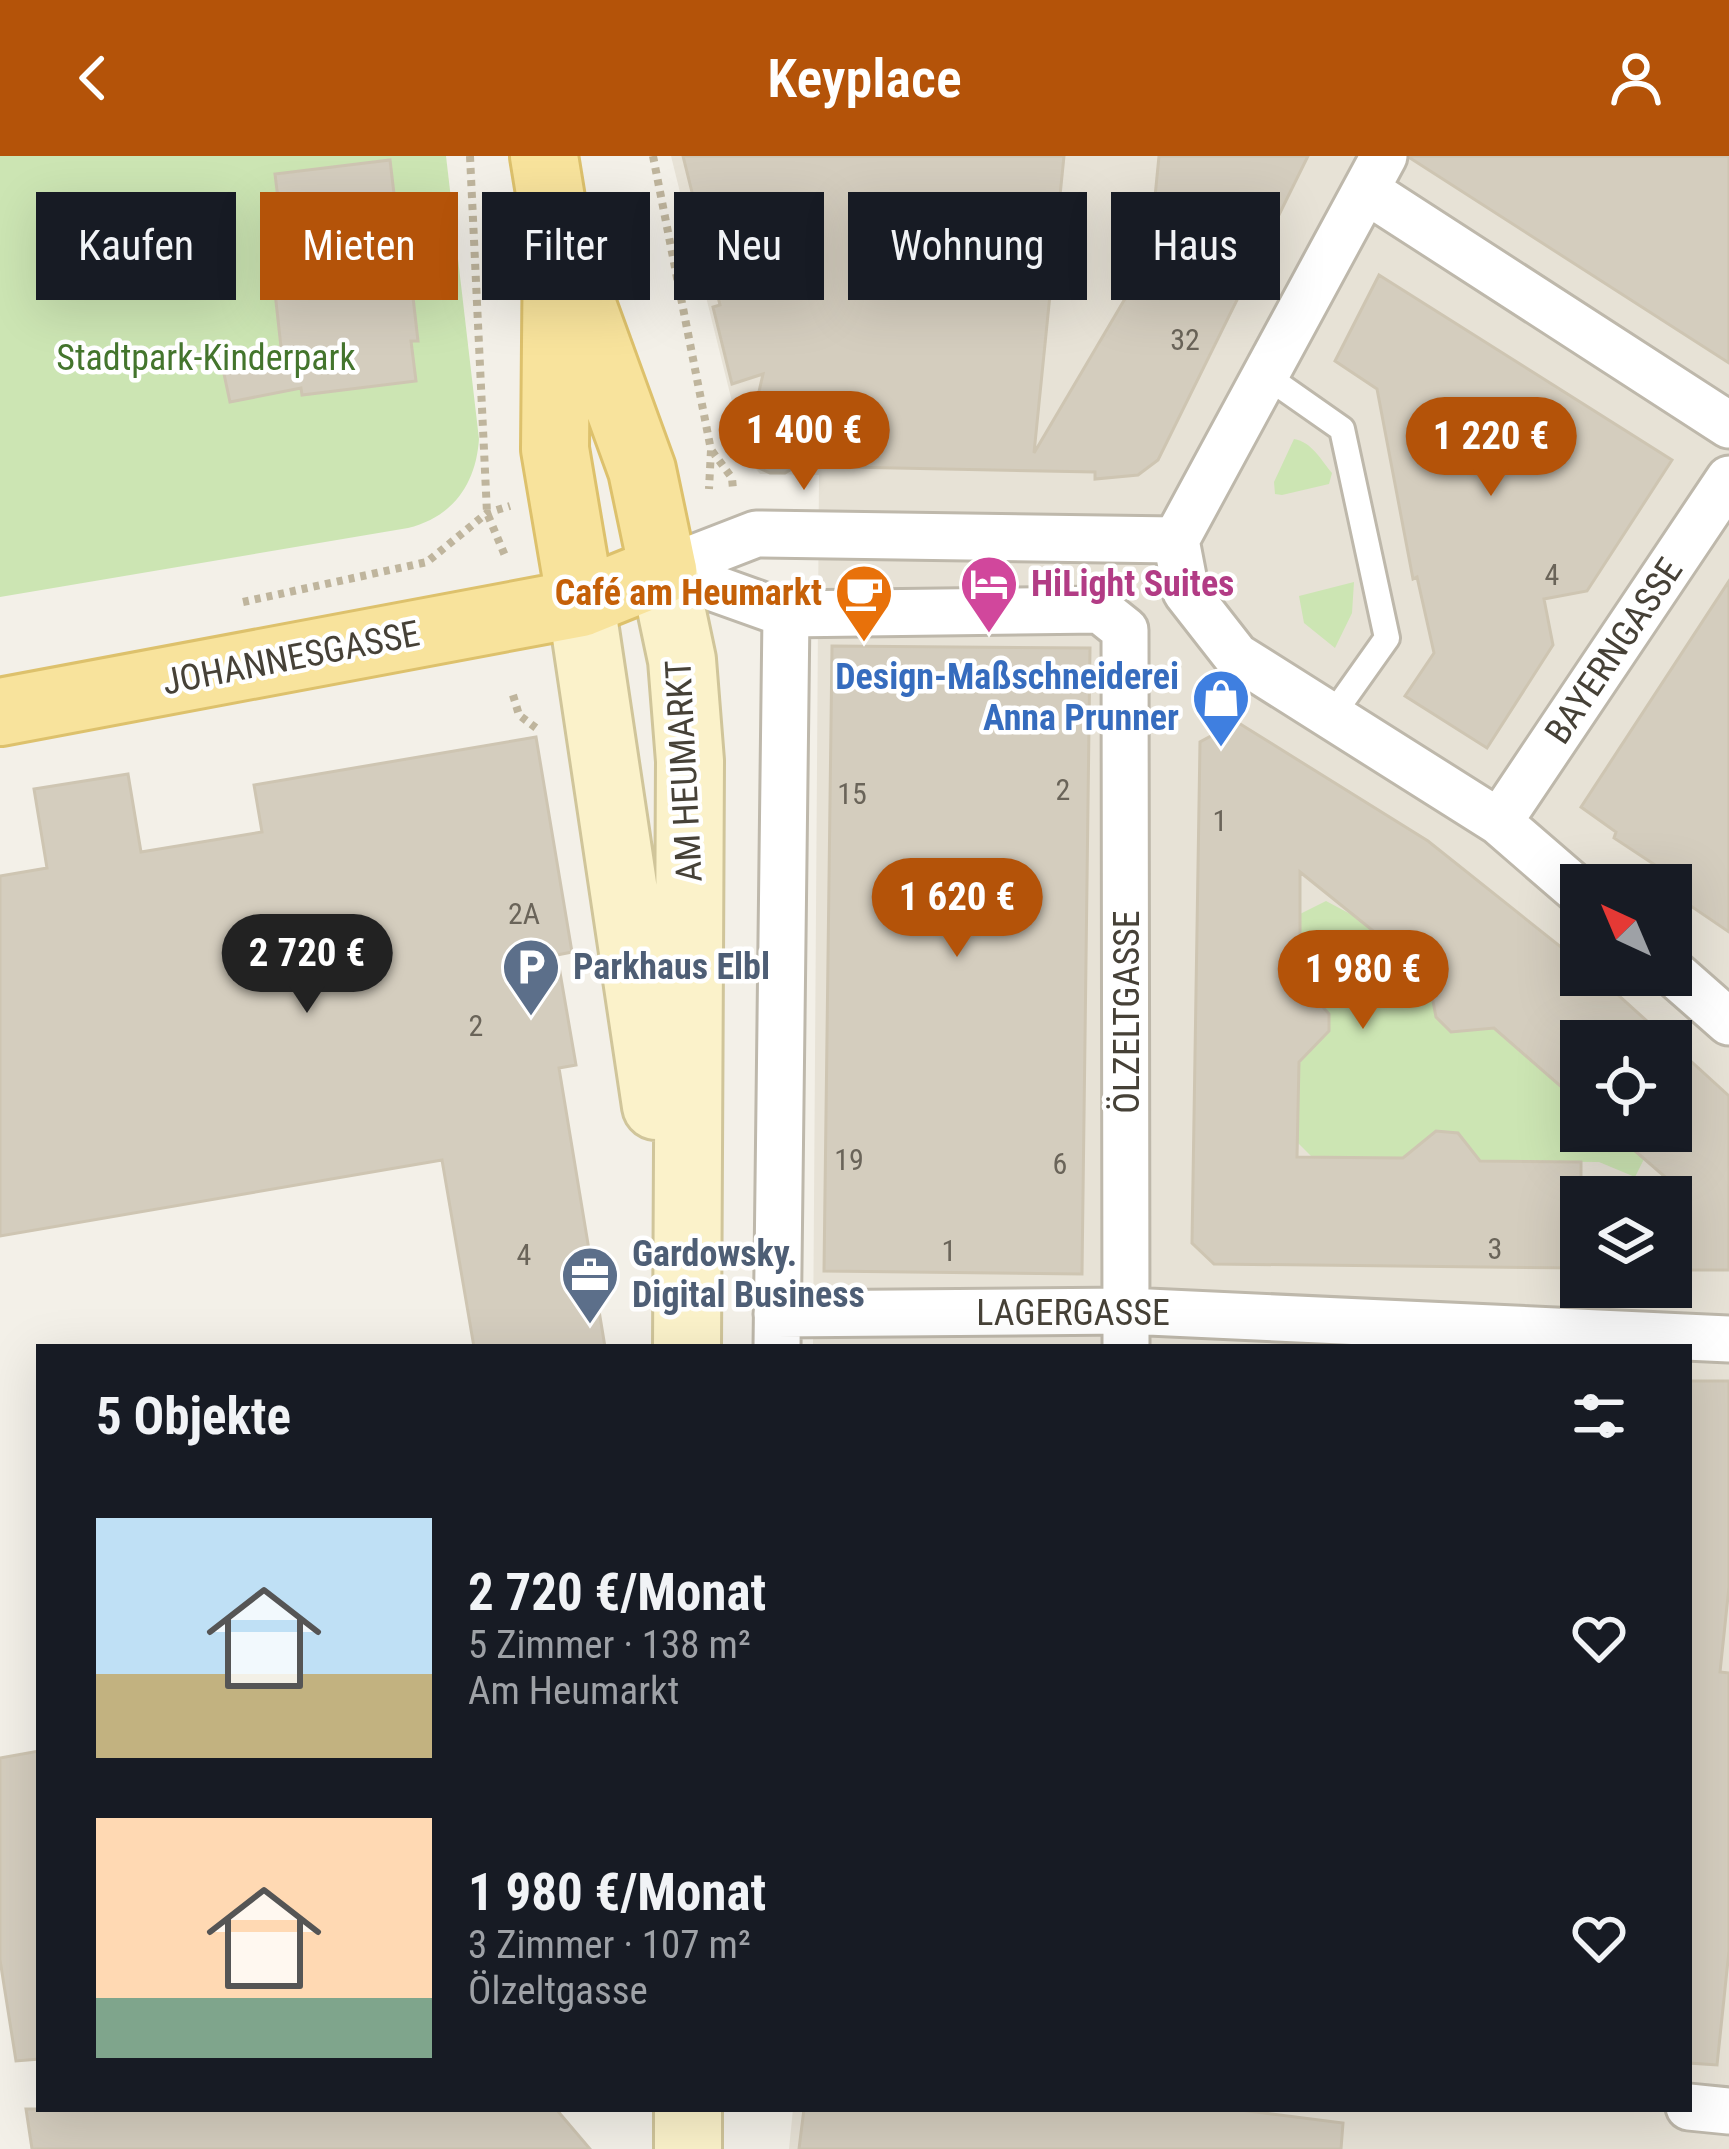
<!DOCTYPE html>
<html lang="de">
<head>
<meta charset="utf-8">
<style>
  body { margin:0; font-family:"Roboto Condensed",sans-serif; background:#20242c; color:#f1f3f6; height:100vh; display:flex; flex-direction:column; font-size:45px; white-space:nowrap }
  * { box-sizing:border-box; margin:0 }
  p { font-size:39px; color:#9ea1a6 }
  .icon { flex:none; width:66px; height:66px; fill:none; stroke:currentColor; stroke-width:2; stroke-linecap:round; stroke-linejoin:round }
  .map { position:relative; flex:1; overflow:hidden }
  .drawer { position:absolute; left:36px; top:1188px; width:1656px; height:768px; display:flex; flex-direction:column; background:#171b24; border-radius:0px; box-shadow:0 12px 48px #0002 }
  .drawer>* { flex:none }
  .banner { position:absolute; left:36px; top:36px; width:1659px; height:108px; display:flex; gap:24px }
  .needle { width:78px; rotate:316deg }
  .tools { position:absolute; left:1560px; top:708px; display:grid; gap:24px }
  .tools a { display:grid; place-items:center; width:132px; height:132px; border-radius:0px; background:#171b24; box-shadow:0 12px 48px #0002; font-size:60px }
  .price { position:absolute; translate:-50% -102px; padding:0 27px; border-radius:42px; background:#b45309; color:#fff; font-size:39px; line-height:78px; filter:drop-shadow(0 3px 6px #0008) }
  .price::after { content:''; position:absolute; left:50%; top:72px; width:36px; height:27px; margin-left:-18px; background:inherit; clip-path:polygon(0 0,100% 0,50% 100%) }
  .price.on { background:#222; color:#fff }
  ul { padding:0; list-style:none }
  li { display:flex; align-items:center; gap:36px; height:300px; padding:0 60px }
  li span { display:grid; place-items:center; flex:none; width:336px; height:240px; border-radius:0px; color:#555 }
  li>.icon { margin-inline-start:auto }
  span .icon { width:144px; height:144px; fill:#fffc; stroke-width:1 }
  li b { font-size:51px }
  h2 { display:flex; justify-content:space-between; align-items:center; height:144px; padding:0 60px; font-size:51px }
  .pill { padding:0 42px; border-radius:0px; background:#171b24; box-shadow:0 12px 48px #0002; font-size:42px; line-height:108px }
  .pill.on { background:#b45309; color:#fff }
  header { display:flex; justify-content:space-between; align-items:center; height:156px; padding:0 60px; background:#b45309; color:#fff; font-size:54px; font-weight:600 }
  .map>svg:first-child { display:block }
</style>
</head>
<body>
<header><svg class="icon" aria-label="back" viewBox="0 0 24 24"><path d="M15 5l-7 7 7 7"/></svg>Keyplace<svg class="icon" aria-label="person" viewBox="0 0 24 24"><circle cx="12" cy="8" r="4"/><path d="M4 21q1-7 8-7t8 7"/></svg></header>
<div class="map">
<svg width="1729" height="1993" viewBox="0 0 1729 1993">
  <rect width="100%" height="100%" fill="#f3f0e8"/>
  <path fill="#e7e2d6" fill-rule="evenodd" d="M 671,0 L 1729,0 L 1729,1993 L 789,1993 L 793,1953 L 1689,1953 L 1689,1191 L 813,1191 L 819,319 L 760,318 L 745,298 ZM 1581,729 L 1671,729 L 1671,819 L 1581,819 ZM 1581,885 L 1671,885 L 1671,975 L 1581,975 ZM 1581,1041 L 1671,1041 L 1671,1131 L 1581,1131 Z"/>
  <path fill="#cce5b3" d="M 0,0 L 446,0 L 479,283 C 476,328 453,361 408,372 L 0,441 Z
    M 1294,283 C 1312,286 1321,304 1332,317 L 1329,328 L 1282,339 L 1275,338 L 1274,326 Z
    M 1354,426 L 1352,457 L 1335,492 L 1304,467 L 1299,440 Z
    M 1326,745 L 1356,761 L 1441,830 L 1432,841 L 1436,860 L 1451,876 L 1484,864 L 1581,948 L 1581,975 L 1612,975 L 1650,991 L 1635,1021 L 1599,1006 L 1470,1005 L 1470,993 L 1457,977 L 1436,975 L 1417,1003 L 1316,1005 L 1297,986 L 1299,894 L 1329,875 L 1329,858 L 1311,837 L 1300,837 L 1300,758 Z"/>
  <path fill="#d4cdbe" stroke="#cec5b2" stroke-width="3" d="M 683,0 L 1064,0 L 1034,297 L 1149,102 L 1159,0 L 1308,0 L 1158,304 L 1138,319 L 1095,323 L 1095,316 L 797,310 L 785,317 L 770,317 L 759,312 L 748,284 L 763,218 L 732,228 L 713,151 L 720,149 Z
    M 1411,0 L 1729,0 L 1729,207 L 1410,2 Z
    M 390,4 L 395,46 L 402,45 L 418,185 L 411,185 L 416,225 L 302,239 L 301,232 L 230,246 L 221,204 L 281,191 L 272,109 L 279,108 L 273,60 L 280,59 L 275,18 Z
    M 1379,119 L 1672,304 L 1587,435 L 1544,443 L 1553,489 L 1487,592 L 1405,540 L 1434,497 L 1417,421 L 1413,423 L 1377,233 L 1335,205 Z
    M 1729,425 L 1729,776 L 1679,742 L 1682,738 L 1653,718 L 1658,711 L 1614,682 L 1616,676 L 1581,651 Z
    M 832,490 L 1090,492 L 1082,1118 L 824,1115 Z
    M 1237,566 L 1428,685 L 1581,807 L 1581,819 L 1596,819 L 1669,885 L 1581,885 L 1581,948 L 1494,872 L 1451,876 L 1436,861 L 1428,819 L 1300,716 L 1300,825 L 1329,858 L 1329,875 L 1299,906 L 1297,1001 L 1403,1002 L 1436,975 L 1458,977 L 1480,1005 L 1581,1006 L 1581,1112 L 1214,1108 L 1192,1087 L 1200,586 Z
    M 536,581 L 572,796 L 557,799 L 576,909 L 559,912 L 605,1191 L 474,1191 L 442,1004 L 0,1080 L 0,720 L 47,712 L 34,633 L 128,618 L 141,696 L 262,676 L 254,629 Z
    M 1671,887 L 1729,940 L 1729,1114 L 1671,1114 L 1671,1026 L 1612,975 L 1671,975 Z
    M 1689,1225 L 1729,1225 L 1729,1431 L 1720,1516 L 1729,1517 L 1729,1795 L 1717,1909 L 1689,1907 Z
    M 39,1595 L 39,1903 L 16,1905 L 0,1804 L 0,1602 Z
    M 26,1953 L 556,1953 L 590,1993 L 32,1993 Z
    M 804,1953 L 1232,1953 L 1343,1967 L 1341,1993 L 799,1993 Z"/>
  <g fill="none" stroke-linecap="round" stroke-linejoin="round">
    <defs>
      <path id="lane" d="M 1265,219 L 1342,273 L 1387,482 L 1331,561"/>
      <path id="street" d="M 1367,35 L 1729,269
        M 1176,384 L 1186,436 L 1236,500 L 1499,666 L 1581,737
        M 1176,384 L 1384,0
        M 663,414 L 786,458 L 1100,454 L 1125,474 L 1126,1191
        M 663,414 L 756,378 L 1176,384
        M 1499,666 L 1729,323
        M 1671,815 L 1729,866
        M 777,1158 L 1127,1155 L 1729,1183
        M 777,1191 L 786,458
        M 1689,1951 L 1729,1955"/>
      <path id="secondary" d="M 663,414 L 682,504 L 690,605 L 687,1191
        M 581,447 L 656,950
        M 688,1993 L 688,1953"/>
      <path id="primary" d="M 544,0 L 557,80 L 555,293 L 581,447
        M 0,556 L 581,447 L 663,414 L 642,314 L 557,80"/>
    </defs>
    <use href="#lane" stroke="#beb8ab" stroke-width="30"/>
    <use href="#street" stroke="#beb8ab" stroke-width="51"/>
    <use href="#secondary" stroke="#d0c59a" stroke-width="72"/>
    <use href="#primary" stroke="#ddc16c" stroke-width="72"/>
    <path stroke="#bfb59d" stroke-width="8" stroke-dasharray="6 6" stroke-linecap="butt" d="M 470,0 L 487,357 L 506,402
      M 653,0 L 711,294 L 709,333
      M 712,295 L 732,322 L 733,333
      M 243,446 L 427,406 L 487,357 L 510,350
      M 513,539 L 519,559 L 540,575"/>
    <use href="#lane" stroke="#fff" stroke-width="24"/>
    <use href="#street" stroke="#fff" stroke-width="45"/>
    <use href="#secondary" stroke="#fbf2ca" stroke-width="66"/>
    <use href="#primary" stroke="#f8e39c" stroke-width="66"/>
  </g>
  <defs>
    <symbol id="hotel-pin" viewBox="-11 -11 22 30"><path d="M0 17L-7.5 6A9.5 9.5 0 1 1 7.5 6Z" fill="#d1479c" stroke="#fff"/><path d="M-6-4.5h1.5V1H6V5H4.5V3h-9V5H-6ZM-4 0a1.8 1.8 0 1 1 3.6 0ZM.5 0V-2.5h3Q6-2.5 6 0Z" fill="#fff"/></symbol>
    <symbol id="cafe-pin" viewBox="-11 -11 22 30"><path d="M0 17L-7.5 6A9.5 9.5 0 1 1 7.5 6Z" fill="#e8710a" stroke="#fff"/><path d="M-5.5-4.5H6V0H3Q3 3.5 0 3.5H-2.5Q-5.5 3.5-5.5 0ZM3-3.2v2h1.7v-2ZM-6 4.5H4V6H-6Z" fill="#fff"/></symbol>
    <symbol id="shop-pin" viewBox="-11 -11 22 30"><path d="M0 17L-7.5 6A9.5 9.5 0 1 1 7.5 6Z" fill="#3f7fe0" stroke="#fff"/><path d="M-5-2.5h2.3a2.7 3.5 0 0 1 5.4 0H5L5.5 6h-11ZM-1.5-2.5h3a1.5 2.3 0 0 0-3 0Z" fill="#fff"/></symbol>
    <symbol id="parking-pin" viewBox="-11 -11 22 30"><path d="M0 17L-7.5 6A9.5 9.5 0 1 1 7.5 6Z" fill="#5c6f8a" stroke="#fff"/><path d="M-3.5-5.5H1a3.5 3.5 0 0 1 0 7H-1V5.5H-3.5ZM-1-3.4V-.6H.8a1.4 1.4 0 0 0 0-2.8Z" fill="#fff"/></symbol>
    <symbol id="office-pin" viewBox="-11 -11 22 30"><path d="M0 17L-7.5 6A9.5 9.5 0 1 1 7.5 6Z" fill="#5c6f8a" stroke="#fff"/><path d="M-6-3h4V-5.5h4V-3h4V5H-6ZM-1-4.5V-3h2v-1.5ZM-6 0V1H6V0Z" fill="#fff"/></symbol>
  </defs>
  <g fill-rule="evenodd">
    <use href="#hotel-pin" x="956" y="395" width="66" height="90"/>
    <use href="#cafe-pin" x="831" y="404" width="66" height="90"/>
    <use href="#shop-pin" x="1188" y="509" width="66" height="90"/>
    <use href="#parking-pin" x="498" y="778" width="66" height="90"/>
    <use href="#office-pin" x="557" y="1086" width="66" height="90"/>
  </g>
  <g text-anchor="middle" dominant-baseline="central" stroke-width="9" stroke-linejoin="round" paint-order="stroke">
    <g font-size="30" fill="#6a6459">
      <text x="1185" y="183">32</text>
      <text x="1552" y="418">4</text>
      <text x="1063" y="633">2</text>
      <text x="852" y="637">15</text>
      <text x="1220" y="664">1</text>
      <text x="524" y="757">2A</text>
      <text x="476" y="869">2</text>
      <text x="849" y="1003">19</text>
      <text x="1060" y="1007">6</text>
      <text x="1495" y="1092">3</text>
      <text x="949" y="1094">1</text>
      <text x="524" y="1098">4</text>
    </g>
    <g font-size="36" fill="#44752d" stroke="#fff">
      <text x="206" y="202">Stadtpark-Kinderpark</text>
    </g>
    <g font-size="36" font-weight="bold" fill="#b23c85" stroke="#fff" text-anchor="start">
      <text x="1031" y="428">HiLight Suites</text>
    </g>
    <g font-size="36" font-weight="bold" fill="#c56008" stroke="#fff" text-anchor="end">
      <text x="822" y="437">Café am Heumarkt</text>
    </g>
    <g font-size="36" fill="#464137" stroke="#fff">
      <text transform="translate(1614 495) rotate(-56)">BAYERNGASSE</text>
      <text transform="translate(291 502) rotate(-11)">JOHANNESGASSE</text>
      <text transform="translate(684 615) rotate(-93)">AM HEUMARKT</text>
      <text transform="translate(1127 856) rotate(-90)">ÖLZELTGASSE</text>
      <text x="1073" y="1157">LAGERGASSE</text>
    </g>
    <g font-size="36" font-weight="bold" fill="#366cbe" stroke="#fff" text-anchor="end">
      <text x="1179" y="521">Design-Maßschneiderei<tspan x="1179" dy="41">Anna Prunner</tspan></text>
    </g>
    <g font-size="36" font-weight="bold" fill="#4e5e75" stroke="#fff" text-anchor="start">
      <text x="573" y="811">Parkhaus Elbl</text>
      <text x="632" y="1098">Gardowsky.<tspan x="632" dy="41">Digital Business</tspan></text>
    </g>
  </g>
</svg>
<div class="tools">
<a><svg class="needle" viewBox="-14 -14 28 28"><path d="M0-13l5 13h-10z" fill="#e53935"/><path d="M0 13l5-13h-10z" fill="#9ea1a6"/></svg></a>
<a><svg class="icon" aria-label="locate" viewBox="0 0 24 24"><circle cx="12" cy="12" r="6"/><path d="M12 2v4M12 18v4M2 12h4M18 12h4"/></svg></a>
<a><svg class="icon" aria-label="layers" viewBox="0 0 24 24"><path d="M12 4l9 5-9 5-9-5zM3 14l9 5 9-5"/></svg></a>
</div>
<b class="price" style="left:804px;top:337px">1 400 €</b>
<b class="price" style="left:1491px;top:343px">1 220 €</b>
<b class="price" style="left:957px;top:804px">1 620 €</b>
<b class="price on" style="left:307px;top:860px">2 720 €</b>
<b class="price" style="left:1363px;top:876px">1 980 €</b>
<div class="banner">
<a class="pill">Kaufen</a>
<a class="pill on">Mieten</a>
<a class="pill">Filter</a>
<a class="pill">Neu</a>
<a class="pill">Wohnung</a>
<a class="pill">Haus</a>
</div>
<section class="drawer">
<h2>5 Objekte<svg class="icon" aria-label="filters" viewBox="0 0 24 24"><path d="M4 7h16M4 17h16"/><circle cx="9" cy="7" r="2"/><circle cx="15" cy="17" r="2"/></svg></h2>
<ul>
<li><span style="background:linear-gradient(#bfe0f5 65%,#c2b280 0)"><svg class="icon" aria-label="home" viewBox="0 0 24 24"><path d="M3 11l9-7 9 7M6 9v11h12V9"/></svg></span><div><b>2 720 €/Monat</b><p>5 Zimmer · 138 m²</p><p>Am Heumarkt</p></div><svg class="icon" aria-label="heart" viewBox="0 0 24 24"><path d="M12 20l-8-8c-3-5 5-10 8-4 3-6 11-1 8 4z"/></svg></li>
<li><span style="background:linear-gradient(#ffd9b3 75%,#7fa58c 0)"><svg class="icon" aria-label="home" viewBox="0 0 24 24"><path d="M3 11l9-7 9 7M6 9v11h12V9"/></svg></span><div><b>1 980 €/Monat</b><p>3 Zimmer · 107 m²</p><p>Ölzeltgasse</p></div><svg class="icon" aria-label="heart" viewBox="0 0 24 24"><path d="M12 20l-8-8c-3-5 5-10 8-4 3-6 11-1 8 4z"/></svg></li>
</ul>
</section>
</div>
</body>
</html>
